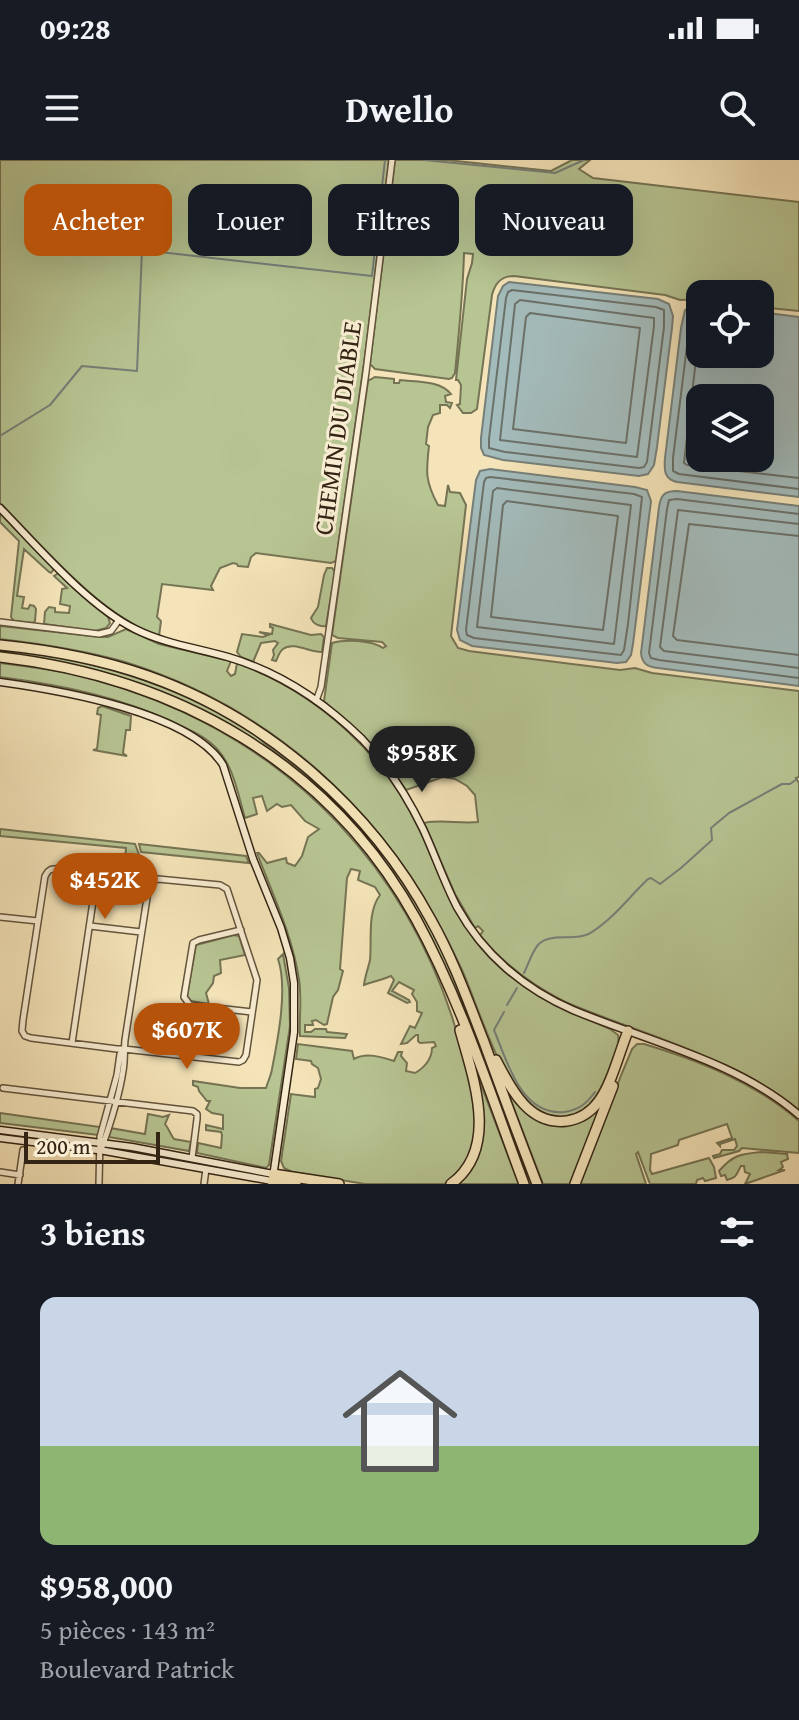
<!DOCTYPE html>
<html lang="fr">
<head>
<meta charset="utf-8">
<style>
  body { margin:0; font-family:"Gentium Book Plus",serif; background:#20242c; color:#f1f3f6; height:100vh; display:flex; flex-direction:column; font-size:30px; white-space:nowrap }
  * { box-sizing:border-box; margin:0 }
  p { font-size:26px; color:#9ea1a6 }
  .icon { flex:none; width:44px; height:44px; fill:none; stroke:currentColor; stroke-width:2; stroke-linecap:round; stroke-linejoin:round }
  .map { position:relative; height:1024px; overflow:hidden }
  .details { display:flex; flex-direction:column; background:#171b24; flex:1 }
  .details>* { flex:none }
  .top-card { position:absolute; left:24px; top:24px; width:752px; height:72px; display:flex; gap:16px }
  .fabs { position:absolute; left:686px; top:120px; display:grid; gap:16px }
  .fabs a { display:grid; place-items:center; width:88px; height:88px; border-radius:16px; background:#171b24; box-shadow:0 8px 32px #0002; font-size:40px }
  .scale { position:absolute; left:24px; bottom:20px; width:136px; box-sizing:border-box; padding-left:8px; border:4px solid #332414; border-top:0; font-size:22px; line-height:28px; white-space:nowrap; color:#332414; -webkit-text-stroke:6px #f8edd2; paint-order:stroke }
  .price { position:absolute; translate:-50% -68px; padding:0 18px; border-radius:28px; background:#b45309; color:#fff; font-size:26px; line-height:52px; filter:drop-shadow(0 2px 4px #0008) }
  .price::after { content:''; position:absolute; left:50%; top:48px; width:24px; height:18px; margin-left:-12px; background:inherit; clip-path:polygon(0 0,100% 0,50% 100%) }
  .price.selected { background:#222; color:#fff }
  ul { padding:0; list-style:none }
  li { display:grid; align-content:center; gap:16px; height:424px; padding:0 40px }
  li+li { border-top:2px solid #363941 }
  li span { display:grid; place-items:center; height:248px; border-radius:16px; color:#555 }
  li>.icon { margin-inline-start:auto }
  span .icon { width:144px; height:144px; fill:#fffc; stroke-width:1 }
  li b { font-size:34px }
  h2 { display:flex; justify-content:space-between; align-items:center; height:96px; padding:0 40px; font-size:34px }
  .tag { padding:0 28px; border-radius:16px; background:#171b24; box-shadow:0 8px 32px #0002; font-size:28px; line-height:72px }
  .tag.selected { background:#b45309; color:#fff }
  .status { display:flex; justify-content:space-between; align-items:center; height:56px; padding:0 40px; background:#171b24; direction:ltr }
  .status svg { height:22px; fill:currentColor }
  header { display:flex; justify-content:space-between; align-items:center; height:104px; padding:0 40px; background:#171b24; font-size:36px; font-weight:700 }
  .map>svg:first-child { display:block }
</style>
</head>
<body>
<div class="status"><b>09:28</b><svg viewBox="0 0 49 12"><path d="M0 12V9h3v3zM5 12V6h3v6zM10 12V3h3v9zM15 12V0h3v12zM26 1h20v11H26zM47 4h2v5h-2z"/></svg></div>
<header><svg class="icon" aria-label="menu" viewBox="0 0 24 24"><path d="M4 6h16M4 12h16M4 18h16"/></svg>Dwello<svg class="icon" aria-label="search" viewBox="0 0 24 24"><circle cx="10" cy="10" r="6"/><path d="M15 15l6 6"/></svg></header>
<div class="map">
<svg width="799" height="1024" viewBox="0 0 799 1024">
  <rect width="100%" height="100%" fill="#f5e4b9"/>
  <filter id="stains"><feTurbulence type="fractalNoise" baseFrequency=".0025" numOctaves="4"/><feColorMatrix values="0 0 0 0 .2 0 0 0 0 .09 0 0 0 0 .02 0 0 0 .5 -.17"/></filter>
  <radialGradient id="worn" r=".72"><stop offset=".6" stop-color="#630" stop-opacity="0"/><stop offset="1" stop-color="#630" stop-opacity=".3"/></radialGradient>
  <path fill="#b7c593" stroke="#757454" stroke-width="2" d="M 0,0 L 389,0 L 365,196 L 336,401 L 331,403 L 256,393 L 251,397 L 248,407 L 238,406 L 237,404 L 233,403 L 220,408 L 211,426 L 213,430 L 162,424 L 157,457 L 161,461 L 159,476 C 98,454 45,388 0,343 Z
    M 395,0 L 447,0 L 551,11 L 572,0 L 590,0 L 579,9 L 593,18 L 799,42 L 799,151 L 760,147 L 760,134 L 700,134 L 700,139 L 680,140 L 665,135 L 514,116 C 501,116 495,123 492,135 L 477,249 L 471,253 L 463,253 L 457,245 L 460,244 L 461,225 L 458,220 L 456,220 L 467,119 L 472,103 L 473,94 L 464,93 C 463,133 459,173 455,213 L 452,218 L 449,219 L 375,209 L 370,204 Z
    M 375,217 L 394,219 L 394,223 L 399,223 L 400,220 C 416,222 440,220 451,234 L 445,236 L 446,242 L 452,243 L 450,248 L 447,245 L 440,245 L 440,253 L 433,255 L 428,267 L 426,284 L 429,286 C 426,312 425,321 438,345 L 445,346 L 448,325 L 450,332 L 460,333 L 466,345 L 451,476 L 458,488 L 469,491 L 620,510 L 635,508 L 652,513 L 799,531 L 799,617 L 796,618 L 799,623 L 799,950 C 731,896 644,875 565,842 C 532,825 503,804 480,775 L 483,771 L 478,766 L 475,768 L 455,734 L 424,663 C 441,659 460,664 478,662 L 475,635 L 467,626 L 455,619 L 443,617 L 406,630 C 383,595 355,569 324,541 L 332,483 C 345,479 371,480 383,488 L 386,486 L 382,482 L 338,478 L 332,475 L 368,221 Z
    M 0,353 L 54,409 L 51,413 L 49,412 L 24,389 L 17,436 L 24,437 L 22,448 L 28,449 L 30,445 L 34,446 L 36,449 L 35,461 L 33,463 L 14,461 L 11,457 L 19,381 L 0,362 Z
    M 327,408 L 332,408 L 335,412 L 326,466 C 320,467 313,464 311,458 L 318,447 L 324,415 Z
    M 59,413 L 108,457 L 110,463 L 106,468 L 95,471 L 44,464 L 45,452 L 49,447 L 55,448 L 55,452 L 69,453 L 70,446 L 60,444 L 62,429 L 67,428 L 54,416 Z
    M 270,464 L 311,475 L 321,474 L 324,477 L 322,492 C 311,493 293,481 283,489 C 279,492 278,497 276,501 L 272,500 L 274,495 L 273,490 L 278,483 L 275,481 L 261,483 L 253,502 L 241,497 L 237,492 L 242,474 L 263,477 L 268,475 L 259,472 L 272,474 L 273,468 L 270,467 Z
    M 0,466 L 102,477 L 108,477 L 126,469 L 159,484 L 231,501 L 227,511 L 231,516 L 235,514 L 237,503 C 320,534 387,596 423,677 C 442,720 457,764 490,798 C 524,833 566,850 610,869 L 618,875 C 620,885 615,894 611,904 C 600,935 579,975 539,952 C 502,931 479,848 462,810 C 395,662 282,551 125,502 C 84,490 42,484 0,479 Z
    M 0,489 C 75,497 146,515 214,550 C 231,559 253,569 265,584 C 332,630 390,691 429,763 C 449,800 464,841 479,881 C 497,929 515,976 533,1024 L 527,1024 C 508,973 488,922 468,871 C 451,827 435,784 411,743 C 394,713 368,690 344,665 C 324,643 304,618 281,599 C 201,536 100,504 0,494 Z
    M 0,503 C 32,507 64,511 96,520 C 291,575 424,717 468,915 C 477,954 485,1000 444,1024 L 365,1024 L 292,1012 L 284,1008 L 281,1001 L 291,934 L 315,937 L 315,929 L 318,928 L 321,919 L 318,908 L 312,904 L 311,901 L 296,899 L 298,884 L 352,891 L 354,899 C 366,892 382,897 394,901 L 398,892 L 402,892 L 401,896 L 407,903 L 406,911 L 415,913 C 424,908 432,899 432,888 L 436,886 L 434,882 L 420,883 L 418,881 L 418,875 L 416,875 L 407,883 L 401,884 L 410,866 L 415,868 L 422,853 L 417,851 L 417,842 L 412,834 L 414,830 L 399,822 L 392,831 L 409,840 L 410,842 L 407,843 L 388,833 L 394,820 L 391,816 C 382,820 374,821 364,825 C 365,816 368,809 370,800 C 372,780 367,752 380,735 L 375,727 L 358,720 L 360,711 L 351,709 L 347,718 L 340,809 L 343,811 L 338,830 L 333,837 L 327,864 L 324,865 L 316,860 L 312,861 L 313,865 L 305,865 L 305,872 L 311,872 L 315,869 L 326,869 L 327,872 L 347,874 L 345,878 L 300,876 C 299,858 302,838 299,819 C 292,775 273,735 257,693 L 259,693 L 267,703 L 286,698 L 287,703 L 295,706 L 302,696 L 308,677 L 319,669 L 305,661 L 291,645 L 282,647 L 277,644 L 267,651 L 262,636 L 253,638 L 257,654 L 245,658 C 238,635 234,608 218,590 C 207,577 192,571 177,564 C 122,537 61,525 0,517 Z
    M 102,546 L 131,556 L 130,570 L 126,570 L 123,593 L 127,596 L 93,590 L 97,589 L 101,555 L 97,554 L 98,548 Z
    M 0,669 L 135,684 L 148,719 L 144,727 L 123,720 L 126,688 L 0,676 Z
    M 139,684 L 246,696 L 249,703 L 141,692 Z
    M 234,775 L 239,776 L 245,795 L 220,800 L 221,813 L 214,816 L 213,823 L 206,833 L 209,844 L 191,841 L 187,836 L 196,785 Z
    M 283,794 L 289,828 L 290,866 L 269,1005 L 266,1008 L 197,993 L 198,983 L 221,988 L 222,975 L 221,972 L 206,970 L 206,965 L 223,969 L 223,955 L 212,953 L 206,949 L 210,941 L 207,941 L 199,931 L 198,927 L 193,925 L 193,921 L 240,928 L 266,928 C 268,921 271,916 272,909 C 278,879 288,828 278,799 Z
    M 637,884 L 644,884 C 700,901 754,922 799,961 L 799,993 L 742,988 L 739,991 L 714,998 L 713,996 L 720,994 L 722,990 L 734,990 L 737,986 L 735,979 L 720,984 L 720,986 L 717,983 L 732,978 L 727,964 L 679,980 L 678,985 L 651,994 L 650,1010 L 652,1014 L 709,998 L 714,1007 L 716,1018 L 705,1021 L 703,1018 L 697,1020 L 696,1024 L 650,1024 L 638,992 L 636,994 L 646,1024 L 579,1024 L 622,913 L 632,889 Z
    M 471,899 L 519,1024 L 454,1024 L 477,994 Z
    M 507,927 L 520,944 L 569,963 L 606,933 L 572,1024 L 543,1024 L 510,938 Z
    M 0,953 L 100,967 L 98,975 L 0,963 Z
    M 148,954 L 163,957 L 169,955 L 165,964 C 169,969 170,974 174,979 L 191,982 L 189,991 L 109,977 L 110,968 L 145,974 Z
    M 761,992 L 787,994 L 788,999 L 781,1002 L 783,1007 L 779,1010 L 785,1010 L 745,1024 L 750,1014 L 745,1012 L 744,1006 L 741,1006 C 736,1014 738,1017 727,1020 L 725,1015 L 721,1016 L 719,1011 C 733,995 740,994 761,992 Z"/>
  <path fill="#a3bbbb" stroke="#767f78" stroke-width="2" fill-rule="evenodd" d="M 509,122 L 658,139 L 669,144 L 673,156 L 672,168 L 657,287 L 654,305 L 648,314 L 639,316 L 503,300 L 484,295 L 481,288 L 481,278 L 498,136 L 503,126 Z
    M 691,146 L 700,146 L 700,194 L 760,194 L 760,152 L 799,157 L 799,337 L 677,322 C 664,319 664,310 665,298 L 681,168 L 685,150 ZM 760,238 L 760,298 L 700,298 L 700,238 Z
    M 490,309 L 635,327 L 647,330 L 651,341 L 633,484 L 631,495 L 626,502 L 617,503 L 472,486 L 460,480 L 457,470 L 476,320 L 480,311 Z
    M 677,331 L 799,346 L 799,526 L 658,508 C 648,507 642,504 641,493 L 659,347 C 661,335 664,331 677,331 Z"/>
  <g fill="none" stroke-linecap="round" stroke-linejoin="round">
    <path stroke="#6b7068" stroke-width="2" d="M 512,130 L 656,147 L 664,150 L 664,167 L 649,286 L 647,302 L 644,307 L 639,308 L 505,292 L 489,288 L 489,279 L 506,138 L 508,132 Z
      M 520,140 L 654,158 L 654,166 L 637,297 L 500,280 L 515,144 Z
      M 530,153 L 640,168 L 626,283 L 513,269 L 526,157 Z
      M 700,153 L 693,154 L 690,162 L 673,298 L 673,311 L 679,314 L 799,329
      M 700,165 L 684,303 L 687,305 L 799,318
      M 490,317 L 634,334 L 642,337 L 628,464 L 624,490 L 621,495 L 474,478 L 467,475 L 466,470 L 484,322 L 486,318 Z
      M 497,328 L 631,345 L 614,484 L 477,467 L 493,331 Z
      M 507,341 L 618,356 L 603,470 L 491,457 L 503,345 Z
      M 799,354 L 677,339 L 669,340 L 667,349 L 649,493 L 651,498 L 659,500 L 799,518
      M 799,364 L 678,350 L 660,487 L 664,491 L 799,508
      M 799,376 L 689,364 L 673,476 L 677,480 L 799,495"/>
    <path stroke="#767f78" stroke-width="2" d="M 424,0 L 555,13 L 584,0
      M 0,276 L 50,245 L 82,206 L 137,211 L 142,90 L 372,116 L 385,0
      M 524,813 C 528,805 532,792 538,785 C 550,771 576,783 592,772 C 614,758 629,737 648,719 L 651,718 L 660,724 L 681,708 L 712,680 L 711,668 L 729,653 L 782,624 L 790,624 L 797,619
      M 507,845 L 517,828
      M 504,852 L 494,870 C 507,901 521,956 564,952 C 579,950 586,944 595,932"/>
    <defs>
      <path id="street" d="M 0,462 L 99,474 L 111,471 L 119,460
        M 316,541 L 321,527 L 366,212 L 392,0
        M 0,757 L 38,761
        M 90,766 L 141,772
        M 241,770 L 199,780 L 193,783 L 184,837 L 190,845 L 252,852
        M 72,883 L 96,721 L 94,716 C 88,713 56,706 50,710 C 47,711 47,714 45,716 L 23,860 L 22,871 L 25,876 L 31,878 L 117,889 L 124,889 L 239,902 L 243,900 L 246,895 L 257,820 L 227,729 L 220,725 L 158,719 L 151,721 L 149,725 L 125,880 C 124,890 125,900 123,911 C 119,938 110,965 101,990
        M 3,928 L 193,951 L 197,954 L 197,959 L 192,998
        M 0,1012 L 20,1015
        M 18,1024 L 23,990
        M 99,1024 L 100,977 L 117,915 L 120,894 L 123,890
        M 204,1024 L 206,1009"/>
      <path id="secondary" d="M 0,348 C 38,387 87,445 135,469 C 165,484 197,488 228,497 C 279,512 324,542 362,579 C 387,605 407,636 423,669 C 435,695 444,722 457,747 C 483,794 524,829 573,850 C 647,881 739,902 799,955
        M 0,522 C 58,530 191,552 223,605 L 253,699 L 281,768 L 290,798 L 294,823 L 294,872 L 273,1017
        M 0,970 L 132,987 L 273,1014
        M 0,978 L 105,991 L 272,1021"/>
      <path id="highway" d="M 0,485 C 50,490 100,499 148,516 C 267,558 371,649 431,760 C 453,799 468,841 484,882 C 501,929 519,977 537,1024
        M 0,497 C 175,517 329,602 416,759 C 461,841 491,936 524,1024
        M 496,900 C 511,929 529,966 567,961 C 580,959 591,952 599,941 C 612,923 619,893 628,871
        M 273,1014 L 339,1024
        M 272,1021 L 296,1024
        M 451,1024 C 500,988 473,918 460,870
        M 575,1024 L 613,926"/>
    </defs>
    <use href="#street" stroke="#64543d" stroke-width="8"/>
    <use href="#secondary" stroke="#332414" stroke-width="9"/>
    <use href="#highway" stroke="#332414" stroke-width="12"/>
    <use href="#street" stroke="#f8edd2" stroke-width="5"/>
    <use href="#secondary" stroke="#f8edd2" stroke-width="6"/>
    <use href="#highway" stroke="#f5e4b9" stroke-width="9"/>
  </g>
  <g text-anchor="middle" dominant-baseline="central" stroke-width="6" stroke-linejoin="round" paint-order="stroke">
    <g font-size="26" fill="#332414" stroke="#f8edd2">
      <text transform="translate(337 268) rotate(-82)">CHEMIN DU DIABLE</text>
    </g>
  </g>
  <rect width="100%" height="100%" filter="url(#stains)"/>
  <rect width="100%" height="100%" fill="url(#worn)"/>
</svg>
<div class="fabs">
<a><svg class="icon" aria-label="locate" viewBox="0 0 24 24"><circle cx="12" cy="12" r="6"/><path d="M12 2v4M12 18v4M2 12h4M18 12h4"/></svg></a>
<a><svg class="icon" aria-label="layers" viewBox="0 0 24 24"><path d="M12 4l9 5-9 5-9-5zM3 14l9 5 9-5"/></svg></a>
</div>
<div class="scale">200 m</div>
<b class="price selected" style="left:422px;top:634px">$958K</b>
<b class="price" style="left:105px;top:761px">$452K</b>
<b class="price" style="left:187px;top:911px">$607K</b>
<div class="top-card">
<a class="tag selected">Acheter</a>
<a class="tag">Louer</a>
<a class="tag">Filtres</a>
<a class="tag">Nouveau</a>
</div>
</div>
<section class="details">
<h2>3 biens<svg class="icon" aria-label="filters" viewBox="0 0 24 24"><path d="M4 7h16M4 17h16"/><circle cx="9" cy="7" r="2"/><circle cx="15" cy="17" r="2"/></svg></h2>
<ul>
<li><span style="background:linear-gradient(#c9d6e8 60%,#8fb573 0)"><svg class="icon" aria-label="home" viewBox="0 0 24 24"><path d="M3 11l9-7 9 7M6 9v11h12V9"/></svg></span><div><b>$958,000</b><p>5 pièces · 143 m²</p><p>Boulevard Patrick</p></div></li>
</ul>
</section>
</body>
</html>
